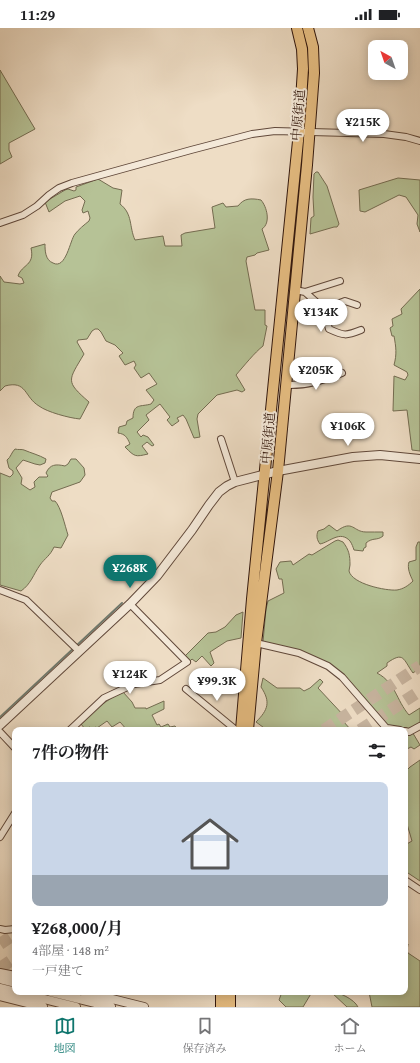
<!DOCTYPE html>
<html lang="ja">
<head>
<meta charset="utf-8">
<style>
  body { margin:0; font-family:"Gentium Book Plus","Noto Serif JP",serif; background:#f2f2f2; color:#202124; height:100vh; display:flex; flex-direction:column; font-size:15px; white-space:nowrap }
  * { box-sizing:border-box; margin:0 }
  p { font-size:13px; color:#757577 }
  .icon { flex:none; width:22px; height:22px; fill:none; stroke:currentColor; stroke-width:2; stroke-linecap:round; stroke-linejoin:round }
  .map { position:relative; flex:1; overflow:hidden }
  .details { position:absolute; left:12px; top:699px; width:396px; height:268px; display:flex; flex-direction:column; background:#fff; border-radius:8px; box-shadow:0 2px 10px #0003 }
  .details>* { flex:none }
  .needle { width:26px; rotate:320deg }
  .buttons { position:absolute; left:368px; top:12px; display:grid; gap:8px }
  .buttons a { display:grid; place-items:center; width:40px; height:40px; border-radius:8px; background:#fff; box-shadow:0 2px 10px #0003; font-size:20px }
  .price { position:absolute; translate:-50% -34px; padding:0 9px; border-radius:14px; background:#fff; color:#222; font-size:13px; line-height:26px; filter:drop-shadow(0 1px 2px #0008) }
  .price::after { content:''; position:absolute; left:50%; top:24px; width:12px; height:9px; margin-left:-6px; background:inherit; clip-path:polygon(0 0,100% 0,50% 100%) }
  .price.current { background:#0f766e; color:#fff }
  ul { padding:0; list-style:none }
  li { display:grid; align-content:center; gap:8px; height:212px; padding:0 20px }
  li span { display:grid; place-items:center; height:124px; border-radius:8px; color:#555 }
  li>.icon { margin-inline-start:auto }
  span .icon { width:72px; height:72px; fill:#fffc; stroke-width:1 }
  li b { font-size:17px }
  h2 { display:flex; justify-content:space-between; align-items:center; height:48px; padding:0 20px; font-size:17px }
  .status { display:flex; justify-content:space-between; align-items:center; height:28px; padding:0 20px; background:#fff; direction:ltr }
  .status svg { height:11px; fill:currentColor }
  .tabs { display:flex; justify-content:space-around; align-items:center; height:56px; border-top:1px solid #e0e0e0; background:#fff; font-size:11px; color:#757577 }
  .tabs a { display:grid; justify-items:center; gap:2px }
  .tabs .current { color:#0f766e }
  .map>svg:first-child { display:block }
</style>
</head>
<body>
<div class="status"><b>11:29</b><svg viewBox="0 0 49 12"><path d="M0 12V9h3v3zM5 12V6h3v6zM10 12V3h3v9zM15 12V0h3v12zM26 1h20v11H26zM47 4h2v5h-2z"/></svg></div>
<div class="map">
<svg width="420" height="979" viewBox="0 0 420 979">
  <rect width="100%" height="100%" fill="#eeddc5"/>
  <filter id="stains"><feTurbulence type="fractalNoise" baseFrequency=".005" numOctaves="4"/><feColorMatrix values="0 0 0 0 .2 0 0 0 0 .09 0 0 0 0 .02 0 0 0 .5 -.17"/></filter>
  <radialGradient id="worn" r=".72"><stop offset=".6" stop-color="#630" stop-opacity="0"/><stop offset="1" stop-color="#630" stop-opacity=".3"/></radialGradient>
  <path fill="#b6c296" stroke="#746c51" d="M 0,42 L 35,101 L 9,115 L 9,122 L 12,129 L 0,136 Z
    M 316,144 L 318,144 L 327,158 L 339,196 L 337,199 L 334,199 L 310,206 L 311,190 L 314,188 L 313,169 L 314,146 Z
    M 398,150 L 420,152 L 420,204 L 417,196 L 418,187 L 406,169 L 399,167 L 365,184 L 360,183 L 359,162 Z
    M 98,151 L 113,160 L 122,162 L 120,176 C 133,186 129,199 135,212 L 163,208 L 165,218 L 182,218 L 181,207 L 185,205 L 215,200 L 212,179 L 223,175 L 226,179 L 238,178 C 244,170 251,170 261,172 C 267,179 271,195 262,201 L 269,222 L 257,225 L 255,227 L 247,229 L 246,233 L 255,282 L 265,282 L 265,297 L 267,298 L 263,318 C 255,324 243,339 236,347 L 245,362 L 242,364 L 237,362 L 217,367 L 198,386 L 197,391 L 200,409 L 194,410 L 186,391 L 183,387 L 177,390 L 179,393 L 172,398 L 167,392 L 170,389 L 160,376 L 146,387 L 149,392 L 137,404 L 141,409 L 143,407 L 148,409 L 154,417 L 152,418 L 147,414 L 142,418 L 148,426 C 135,429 135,429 125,419 L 130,416 C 127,409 125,406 118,405 L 119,399 L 126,397 L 127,393 L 133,390 C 133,375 141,379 151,376 L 154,372 L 146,362 L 157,356 L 149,345 L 141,350 L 134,340 L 136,337 L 134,333 L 125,337 L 119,328 L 123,325 L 115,317 L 106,313 L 101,304 L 98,301 L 95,301 L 92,303 L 87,311 L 78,312 L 77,314 L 84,326 C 68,353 65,353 89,374 L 80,391 C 69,390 47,384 39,378 C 24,369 27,352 5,358 L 0,363 L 0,248 L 4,254 L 20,256 L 24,255 L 22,250 L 18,248 C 22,236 35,238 31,220 L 45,216 C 45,222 45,232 53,235 C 66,242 70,212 75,206 C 79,201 84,197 89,193 L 90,190 L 88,183 L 83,185 L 82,182 L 85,173 L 80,168 L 65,173 L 49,184 L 45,174 L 65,162 L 68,161 L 74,163 L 76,162 L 76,159 Z
    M 420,261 L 420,423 L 412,422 L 407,382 L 393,383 L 394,348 L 405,352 L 408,347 L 407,344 L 394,337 C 397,326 396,319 394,308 L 392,308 L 390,300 L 393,298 L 392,291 L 402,286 L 401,281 Z
    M 15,421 C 18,422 22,421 24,422 C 31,425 39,427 46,431 L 45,435 L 40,437 L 35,436 L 23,432 L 16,440 L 22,450 L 21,456 L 30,462 L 35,459 L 34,454 L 39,449 L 47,449 L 48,448 L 46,445 C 50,436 56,436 65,438 L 68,436 L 71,431 L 76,431 L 84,440 L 85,447 L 80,454 L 52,464 L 50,470 L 52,473 L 55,473 C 61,479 65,498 68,507 L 61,520 L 54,519 C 50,528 45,530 40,537 C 33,547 31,556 21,563 L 0,557 L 0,445 L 10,449 L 13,446 L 13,443 L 9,440 L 7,432 C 11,429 11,425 15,421 Z
    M 329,497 L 337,503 C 353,491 353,504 366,504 C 372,504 377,504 383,504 L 383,508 C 377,513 373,509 366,515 L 366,519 L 364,520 L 363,523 L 354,522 C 353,519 352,516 350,513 C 340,502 330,514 320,516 C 317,512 316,508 318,503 L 324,501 Z
    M 338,512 L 343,514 C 349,522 350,527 350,537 C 350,539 349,541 349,543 C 352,556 386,563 397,562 C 403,561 408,558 413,553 C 410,547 407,540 409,534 L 416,532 L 416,519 L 418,514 L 420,514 L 420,644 L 417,642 L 413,645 C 403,631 404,623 387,635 L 387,638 L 377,645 C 396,655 396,672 409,687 L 420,680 L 420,697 L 411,702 L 420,717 L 414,721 L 411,719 L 405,722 L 405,702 C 400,701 395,700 390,698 C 372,690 358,659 343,646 C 321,627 290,621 263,614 L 266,581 L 268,573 L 284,565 L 282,551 L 279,551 L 276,541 L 280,534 L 291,533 L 293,537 L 309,526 L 312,527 L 335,513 Z
    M 243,584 L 241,610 L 227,613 L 210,624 L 214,635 L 211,638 L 202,628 L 196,634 L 192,631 L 190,633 L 185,628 L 208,605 L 216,604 L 225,599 L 236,587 Z
    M 263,650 L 277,660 L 300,660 L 304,663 L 310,660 L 320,651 L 323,654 L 318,660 L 346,690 L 343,693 L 351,702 L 267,702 L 256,694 C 268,682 271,674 261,659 Z
    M 123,664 L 132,674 L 135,680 L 146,680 L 146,681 L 164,673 L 164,681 L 152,687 L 157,697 L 159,696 L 161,699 L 168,696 L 170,699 L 175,698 L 178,702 L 127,702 L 120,694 L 112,699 L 107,693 L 97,700 L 96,699 L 92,701 L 90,699 L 85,701 L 81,696 C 96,681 104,673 123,664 Z
    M 420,732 L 420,853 L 408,845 L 405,848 L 405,817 L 412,813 L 407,796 L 405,796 L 405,744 L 410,739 Z
    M 408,916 L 407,923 L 408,925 L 420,933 L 420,979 L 372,979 L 369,964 L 405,964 L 405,921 Z
    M 282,964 L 312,964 L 303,979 L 286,979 L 279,972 Z
    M 331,964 C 339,964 354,971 358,979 L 347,979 Z"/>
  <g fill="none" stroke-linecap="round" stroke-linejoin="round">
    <path stroke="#707a6e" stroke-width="2" d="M 0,689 L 122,575"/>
    <path stroke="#c8b5a0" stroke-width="12" stroke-dasharray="12 6" stroke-linecap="butt" d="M 324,702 L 420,638
      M 360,702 L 420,663
      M 0,916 L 15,906
      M 0,940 L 15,930"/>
    <defs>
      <path id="minor" d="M 0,195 L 23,187 L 37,178 L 49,167 L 59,160 L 72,155 L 191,122 L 252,106 L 275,103 L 384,106 L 406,109 L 420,113
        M 295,262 L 305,264 L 324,281 L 329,301 C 344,308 346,308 361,302
        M 305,264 L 340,253
        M 324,281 L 345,273 L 357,277
        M 286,357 C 306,358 324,352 342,345
        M 221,411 L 235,454
        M 0,562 L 26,572 L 79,623
        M 256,615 L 299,625 L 328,638 L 342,649 L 388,702
        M 186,661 L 236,702
        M 387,700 L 400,702
        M 70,702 L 104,670 L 134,656 L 160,652 L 187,634 L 130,576
        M 405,703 L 409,704 L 420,698
        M 0,704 L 15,720
        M 0,809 L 15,785
        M 405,852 L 420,862
        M 0,901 L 5,902 L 15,901"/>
      <path id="tertiary" d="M 0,697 L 130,576 L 157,548 L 192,502 L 209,477 L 219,464 L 227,458 L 235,454 L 278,443 L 353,429 L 380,427 L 420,431
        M 0,945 L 15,948
        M 0,951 L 15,955
        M 0,960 L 76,979
        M 51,964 L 111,979
        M 84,964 L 144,979
        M 0,968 L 43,979"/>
      <path id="primary" d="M 241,702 L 252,571 L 299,103 L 303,41 L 302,21 L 297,0
        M 248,702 L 256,615 L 278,443 L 307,137 L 314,45 L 313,19 L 308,0
        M 221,979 L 221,964
        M 230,979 L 230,964"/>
    </defs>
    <use href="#minor" stroke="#60483a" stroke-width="8"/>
    <use href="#tertiary" stroke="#60483a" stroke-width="10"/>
    <use href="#primary" stroke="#31160c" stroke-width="12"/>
    <use href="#minor" stroke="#f4e9d9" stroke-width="6"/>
    <use href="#tertiary" stroke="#f4e9d9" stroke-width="8"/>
    <use href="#primary" stroke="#e7be82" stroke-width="10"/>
  </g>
  <g text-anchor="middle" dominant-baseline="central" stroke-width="4" stroke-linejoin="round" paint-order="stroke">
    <g font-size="13" fill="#31160c" stroke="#f4e9d9">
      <text transform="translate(298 87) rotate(-85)">中原街道</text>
      <text transform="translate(268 410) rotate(-85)">中原街道</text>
    </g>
  </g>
  <rect width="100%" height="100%" filter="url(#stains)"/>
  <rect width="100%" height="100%" fill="url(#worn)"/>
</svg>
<div class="buttons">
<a><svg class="needle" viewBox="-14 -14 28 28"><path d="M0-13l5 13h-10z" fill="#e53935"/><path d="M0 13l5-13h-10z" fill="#757577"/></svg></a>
</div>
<b class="price" style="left:363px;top:115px">¥215K</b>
<b class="price" style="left:321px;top:305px">¥134K</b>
<b class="price" style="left:316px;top:363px">¥205K</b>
<b class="price" style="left:348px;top:419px">¥106K</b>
<b class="price current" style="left:130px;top:561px">¥268K</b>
<b class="price" style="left:130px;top:667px">¥124K</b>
<b class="price" style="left:217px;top:674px">¥99.3K</b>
<section class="details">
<h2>7件の物件<svg class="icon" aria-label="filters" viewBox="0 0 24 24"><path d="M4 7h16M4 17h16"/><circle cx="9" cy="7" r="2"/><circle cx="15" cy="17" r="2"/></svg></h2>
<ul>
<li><span style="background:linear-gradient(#c9d6e8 75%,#9aa5b1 0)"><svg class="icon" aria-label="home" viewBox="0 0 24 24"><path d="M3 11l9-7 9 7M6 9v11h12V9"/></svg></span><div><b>¥268,000/月</b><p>4部屋 · 148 m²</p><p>一戸建て</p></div></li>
</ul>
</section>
</div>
<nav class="tabs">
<a class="current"><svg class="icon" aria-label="map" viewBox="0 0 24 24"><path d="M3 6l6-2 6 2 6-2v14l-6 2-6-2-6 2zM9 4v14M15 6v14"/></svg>地図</a>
<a><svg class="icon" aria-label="saved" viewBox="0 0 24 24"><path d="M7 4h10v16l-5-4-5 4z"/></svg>保存済み</a>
<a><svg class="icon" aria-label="home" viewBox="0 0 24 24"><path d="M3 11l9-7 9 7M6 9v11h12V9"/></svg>ホーム</a>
</nav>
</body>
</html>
